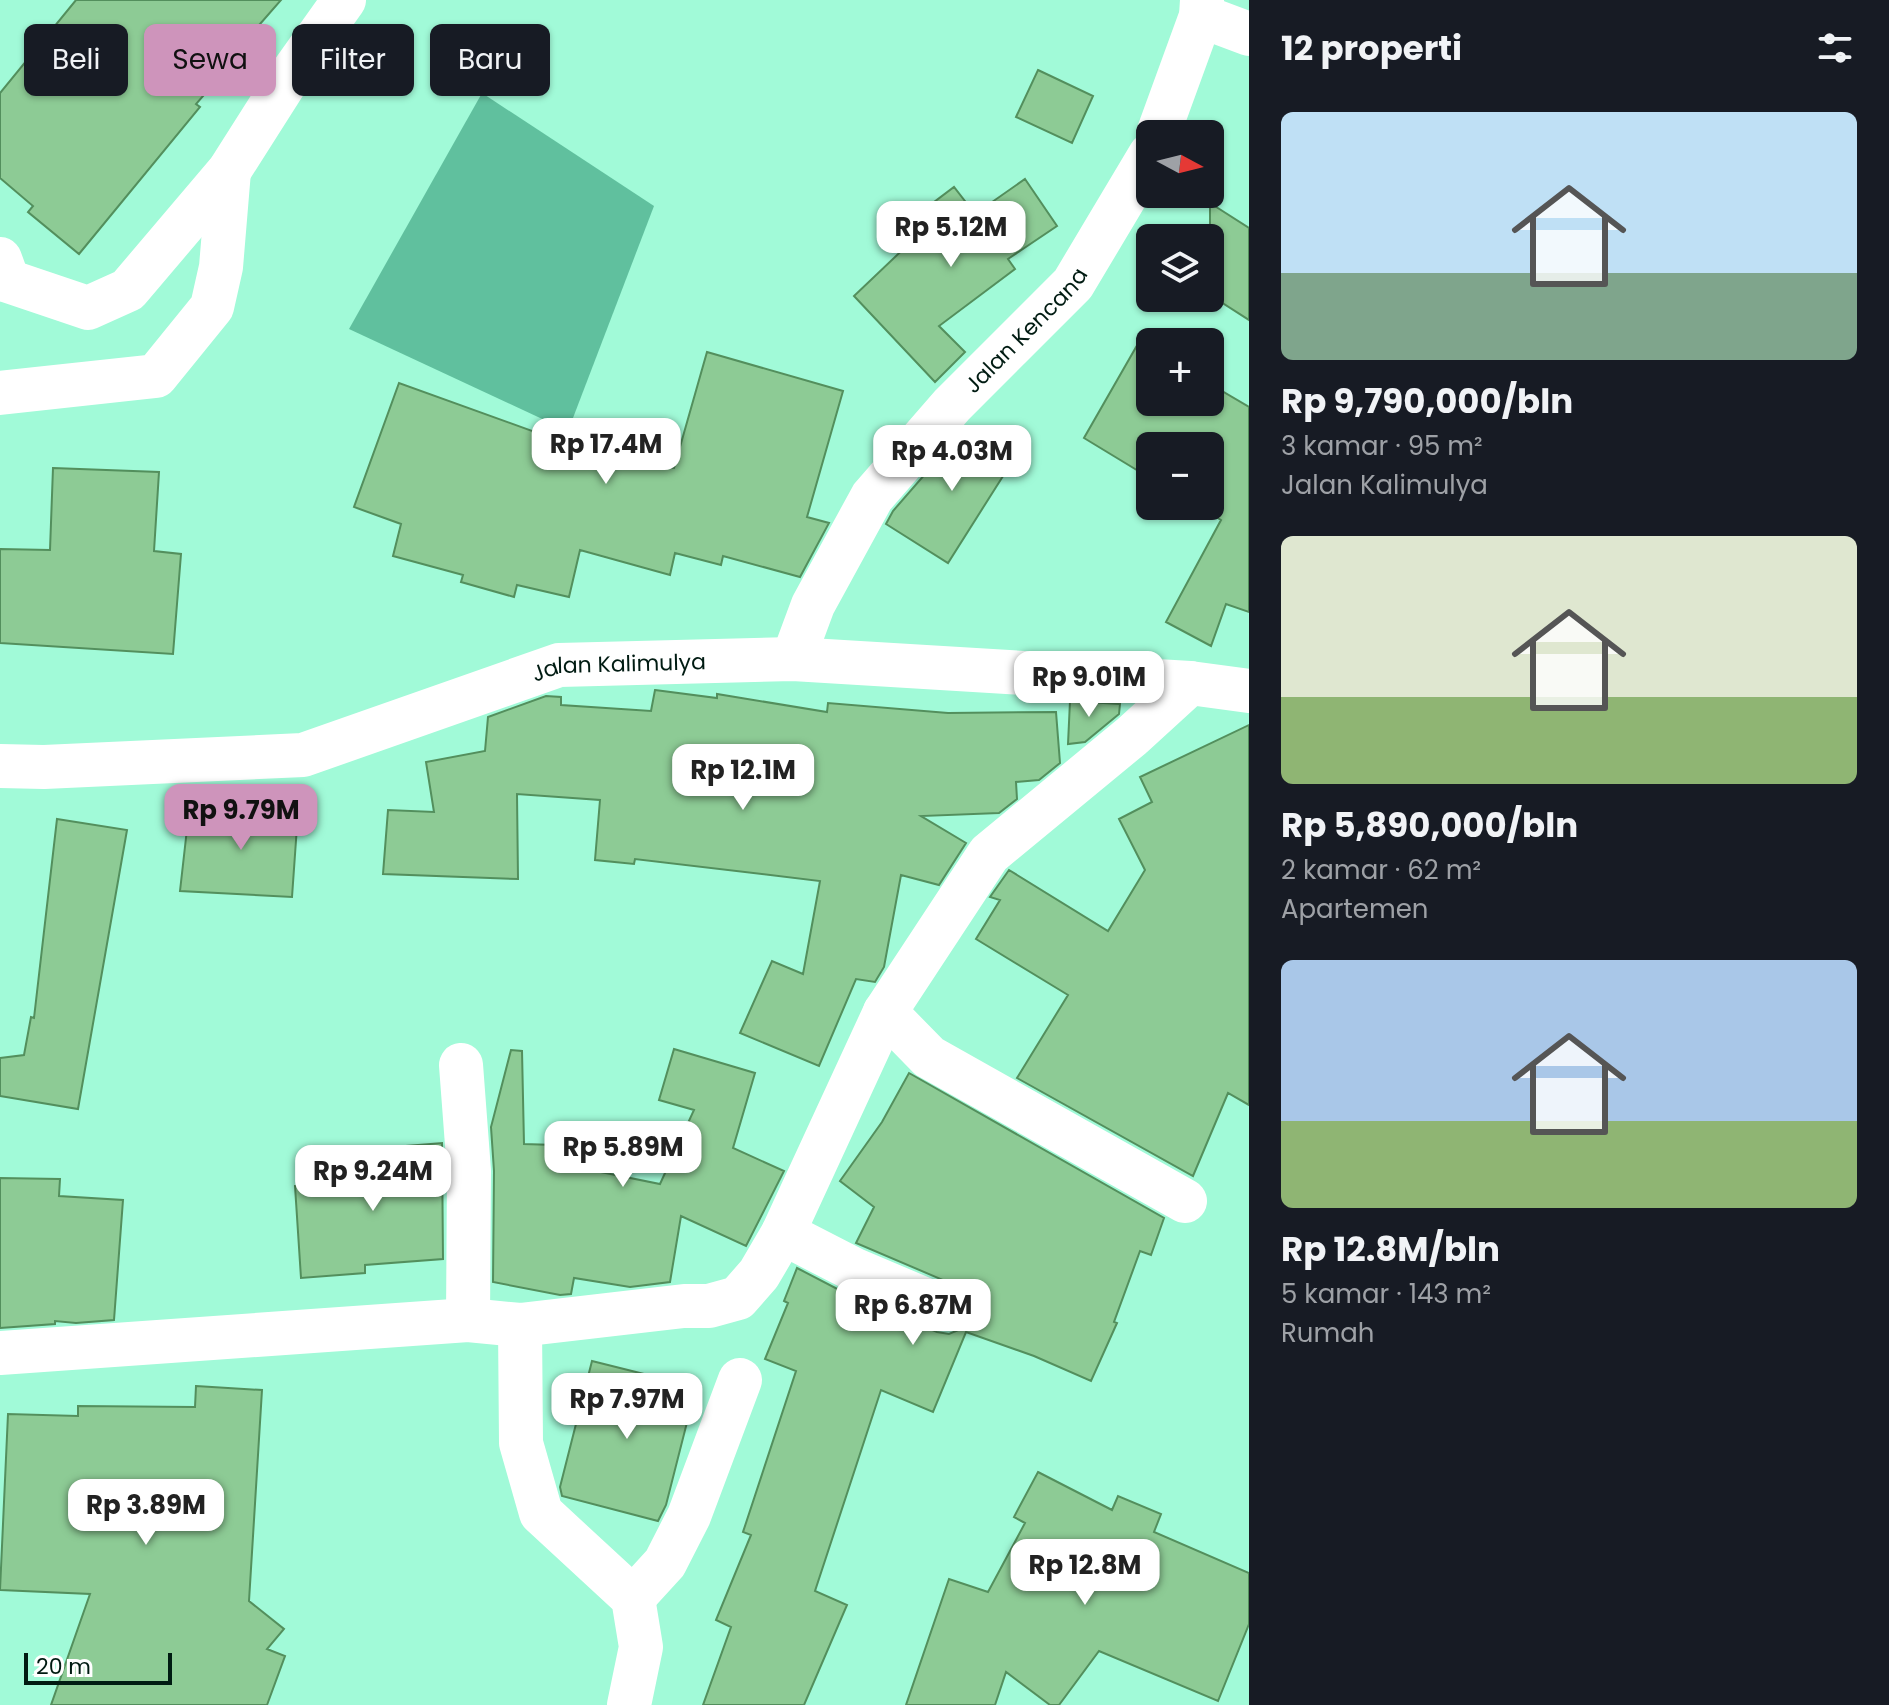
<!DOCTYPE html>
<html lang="id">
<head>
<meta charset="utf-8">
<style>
  body { margin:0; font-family:Poppins,sans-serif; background:#20242c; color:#f1f3f6; height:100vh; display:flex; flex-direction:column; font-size:30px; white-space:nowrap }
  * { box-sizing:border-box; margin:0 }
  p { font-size:26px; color:#9ea1a6 }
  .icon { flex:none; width:44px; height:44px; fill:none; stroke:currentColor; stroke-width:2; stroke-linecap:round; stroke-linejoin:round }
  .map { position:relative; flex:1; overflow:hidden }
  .sheet { display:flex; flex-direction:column; background:#171b24; width:640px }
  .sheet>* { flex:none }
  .banner { position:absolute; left:24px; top:24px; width:760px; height:72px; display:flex; gap:16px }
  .needle { width:52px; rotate:97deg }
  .tools { position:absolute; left:1136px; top:120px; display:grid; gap:16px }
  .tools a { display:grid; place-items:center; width:88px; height:88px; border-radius:12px; background:#171b24; box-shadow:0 2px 6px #0004; font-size:40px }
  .scale { position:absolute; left:24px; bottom:20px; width:148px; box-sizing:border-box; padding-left:8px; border:4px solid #001b12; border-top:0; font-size:22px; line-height:28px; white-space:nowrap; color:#001b12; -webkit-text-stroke:6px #fff; paint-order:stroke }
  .price { position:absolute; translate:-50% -68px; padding:0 18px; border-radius:16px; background:#fff; color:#222; font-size:26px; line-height:52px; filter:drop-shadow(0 2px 4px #0008) }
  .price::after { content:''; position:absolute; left:50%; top:48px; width:24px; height:18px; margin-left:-12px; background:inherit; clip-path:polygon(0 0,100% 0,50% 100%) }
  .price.current { background:#ce94bb; color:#111 }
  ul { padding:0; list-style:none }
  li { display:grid; align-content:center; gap:16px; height:424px; padding:0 32px }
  li span { display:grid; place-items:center; height:248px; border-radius:12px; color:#555 }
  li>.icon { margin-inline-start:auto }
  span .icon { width:144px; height:144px; fill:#fffc; stroke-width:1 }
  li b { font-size:34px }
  h2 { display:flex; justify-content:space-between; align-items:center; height:96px; padding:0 32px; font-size:34px }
  .tag { padding:0 28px; border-radius:12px; background:#171b24; box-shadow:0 2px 6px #0004; font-size:28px; line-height:72px }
  .tag.current { background:#ce94bb; color:#111 }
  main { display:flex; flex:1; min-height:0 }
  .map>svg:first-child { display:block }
</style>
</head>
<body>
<main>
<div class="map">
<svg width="1249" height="1705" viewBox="0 0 1249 1705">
  <rect width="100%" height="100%" fill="#a1fad8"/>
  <path fill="#60c09e" d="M 482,93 L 654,206 L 568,431 L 349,329 Z"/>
  <path fill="#8dcb95" stroke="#538f5d" stroke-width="2" d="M 76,0 L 281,0 L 260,24 L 263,27 L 196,104 L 200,107 L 79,254 L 28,212 L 33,206 L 0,178 L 0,93 Z
    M 1038,70 L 1093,96 L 1072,143 L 1016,117 Z
    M 1025,179 L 1057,226 L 1008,259 L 1015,269 L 939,326 L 965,352 L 935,382 L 854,296 L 915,238 L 905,224 L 954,187 L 975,214 Z
    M 1210,203 L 1249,228 L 1249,320 L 1210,295 Z
    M 1139,342 L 1150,349 L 1150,402 L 1210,402 L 1210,384 L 1249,407 L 1249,612 L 1226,604 L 1211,646 L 1166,622 L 1221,520 L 1198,506 L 1210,506 L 1210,446 L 1150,446 L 1150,478 L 1084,438 Z
    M 707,352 L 843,391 L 807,517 L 829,523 L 800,577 L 723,556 L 721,565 L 675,553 L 670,575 L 580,550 L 569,597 L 517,585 L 514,597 L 461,582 L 463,575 L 393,556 L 401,524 L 354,507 L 399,383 L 560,441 L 555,454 L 674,468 Z
    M 966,427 L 980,431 L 1017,454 L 948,563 L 886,524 L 893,511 Z
    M 53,468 L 159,472 L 154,551 L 181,554 L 173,654 L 0,643 L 0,549 L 50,550 Z
    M 655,690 L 717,698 L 717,694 L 827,712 L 828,703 L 948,713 L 1056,712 L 1060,763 L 1039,780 L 1016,782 L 1017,799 L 999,813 L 921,816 L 966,843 L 939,885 L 901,875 L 884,967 L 875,982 L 856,979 L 819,1066 L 740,1033 L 772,961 L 803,974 L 820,881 L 635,859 L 634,864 L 595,860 L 600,800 L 517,794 L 518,879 L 383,874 L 388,810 L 434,812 L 426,762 L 485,751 L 488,717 L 546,696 L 561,697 L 561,705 L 651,711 Z
    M 1070,701 L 1120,704 L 1119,714 L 1085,742 L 1068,744 Z
    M 1249,725 L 1249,1105 L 1228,1093 L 1193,1176 L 1017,1078 L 1068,995 L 976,939 L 1000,900 L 990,897 L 1009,870 L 1108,931 L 1145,870 L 1119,819 L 1152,802 L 1140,777 Z
    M 195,807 L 298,812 L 292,897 L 180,891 L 187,829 L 193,829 Z
    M 57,819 L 127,830 L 78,1109 L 0,1096 L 0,1058 L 24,1055 L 31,1017 L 34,1018 Z
    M 674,1049 L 755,1073 L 733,1148 L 784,1171 L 746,1246 L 681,1216 L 670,1282 L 630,1287 L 574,1278 L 571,1294 L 560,1295 L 493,1282 L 494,1171 L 491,1127 L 511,1050 L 522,1051 L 524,1144 L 587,1146 L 581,1168 L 660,1184 L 694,1110 L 659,1100 Z
    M 909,1073 L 1164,1218 L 1151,1255 L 1140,1251 L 1114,1322 L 1117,1323 L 1091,1381 L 1034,1356 L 966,1332 L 933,1412 L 881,1390 L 815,1591 L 847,1605 L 804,1705 L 703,1705 L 731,1627 L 716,1620 L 751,1535 L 743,1532 L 796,1371 L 765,1359 L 788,1303 L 784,1301 L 797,1268 L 845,1293 L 937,1332 L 949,1334 L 961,1329 L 970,1318 L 972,1305 L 967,1295 L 957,1286 L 856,1243 L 874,1207 L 840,1181 L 882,1122 Z
    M 442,1143 L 443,1259 L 365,1265 L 365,1273 L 301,1278 L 295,1186 L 304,1186 L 306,1173 L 371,1169 L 369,1149 Z
    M 0,1178 L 60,1179 L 59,1196 L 123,1200 L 114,1320 L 76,1323 L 55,1321 L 55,1324 L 0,1328 Z
    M 592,1361 L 696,1387 L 666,1505 L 658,1521 L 562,1496 L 560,1487 Z
    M 196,1386 L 262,1390 L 249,1601 L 284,1629 L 267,1649 L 285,1656 L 267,1705 L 51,1705 L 90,1594 L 0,1590 L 8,1414 L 78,1416 L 78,1406 L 195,1407 Z
    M 1038,1472 L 1112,1510 L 1118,1496 L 1161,1514 L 1154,1532 L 1249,1573 L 1249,1624 L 1218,1701 L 1099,1651 L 1059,1705 L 1050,1705 L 1006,1672 L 995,1705 L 906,1705 L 949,1579 L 988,1592 L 1025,1523 L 1014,1517 Z"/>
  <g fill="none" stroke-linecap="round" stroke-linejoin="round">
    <g stroke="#fff" stroke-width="44">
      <path d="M 1201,16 L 1249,34"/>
      <path d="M 1158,134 L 1201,16 L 1202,0"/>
      <path d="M 0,259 L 8,281 L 88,308 L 128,290 L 229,171 L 285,83 L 344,0"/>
      <path d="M 0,393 L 156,376 L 212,307 L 221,267 L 229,171"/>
      <path id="s1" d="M 793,659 L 813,605 L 872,497 L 952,405 L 1073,284 L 1150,155"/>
      <path d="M 885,1012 L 929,1057 L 1185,1201"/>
      <path d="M 461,1065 L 469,1171 L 468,1320"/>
      <path d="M 783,1233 L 855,1270 L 947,1309"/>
      <path d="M 520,1325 L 521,1443 L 541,1513 L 633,1598 L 641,1647 L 629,1705"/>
      <path d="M 0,1353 L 468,1320 L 520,1325 L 684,1306 L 709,1306 L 738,1298 L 759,1274 L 783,1233 L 885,1012 L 989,854 L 1132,736 L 1190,683"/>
      <path d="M 633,1598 L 665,1563 L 689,1516 L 740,1380"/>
    </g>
    <path stroke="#fff" stroke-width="44" id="s2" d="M 0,766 L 44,767 L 303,755 L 559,665 L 793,659 L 1190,683 L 1249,691"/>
  </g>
  <g text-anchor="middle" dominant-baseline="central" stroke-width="6" stroke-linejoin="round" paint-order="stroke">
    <g font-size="22" fill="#001b12" stroke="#fff">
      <text stroke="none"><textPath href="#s1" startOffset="408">Jalan Kencana</textPath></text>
      <text stroke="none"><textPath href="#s2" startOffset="634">Jalan Kalimulya</textPath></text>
    </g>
  </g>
</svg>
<div class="tools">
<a><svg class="needle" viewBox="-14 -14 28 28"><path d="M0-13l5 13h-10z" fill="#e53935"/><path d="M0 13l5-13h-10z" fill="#9ea1a6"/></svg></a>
<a><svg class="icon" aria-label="layers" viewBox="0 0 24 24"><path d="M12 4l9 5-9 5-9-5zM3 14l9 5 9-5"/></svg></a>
<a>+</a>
<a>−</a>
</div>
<div class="scale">20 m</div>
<b class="price" style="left:951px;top:269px">Rp 5.12M</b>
<b class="price" style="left:606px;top:486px">Rp 17.4M</b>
<b class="price" style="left:952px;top:493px">Rp 4.03M</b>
<b class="price" style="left:1089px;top:719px">Rp 9.01M</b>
<b class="price" style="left:743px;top:812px">Rp 12.1M</b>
<b class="price current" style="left:241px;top:852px">Rp 9.79M</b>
<b class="price" style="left:623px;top:1189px">Rp 5.89M</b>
<b class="price" style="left:373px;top:1213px">Rp 9.24M</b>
<b class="price" style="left:913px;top:1347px">Rp 6.87M</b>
<b class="price" style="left:627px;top:1441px">Rp 7.97M</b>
<b class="price" style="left:146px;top:1547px">Rp 3.89M</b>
<b class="price" style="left:1085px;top:1607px">Rp 12.8M</b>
<div class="banner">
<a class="tag">Beli</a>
<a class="tag current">Sewa</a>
<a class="tag">Filter</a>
<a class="tag">Baru</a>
</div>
</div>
<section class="sheet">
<h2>12 properti<svg class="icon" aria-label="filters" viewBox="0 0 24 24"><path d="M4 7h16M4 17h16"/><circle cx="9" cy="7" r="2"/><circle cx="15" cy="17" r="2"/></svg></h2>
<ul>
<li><span style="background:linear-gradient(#bfe0f5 65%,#7fa58c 0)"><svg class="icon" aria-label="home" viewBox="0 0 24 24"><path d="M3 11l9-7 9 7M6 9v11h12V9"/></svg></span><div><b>Rp 9,790,000/bln</b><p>3 kamar · 95 m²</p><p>Jalan Kalimulya</p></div></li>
<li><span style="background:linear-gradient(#dfe7d0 65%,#8fb573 0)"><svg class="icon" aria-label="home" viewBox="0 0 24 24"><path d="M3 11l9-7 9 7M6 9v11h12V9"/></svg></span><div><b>Rp 5,890,000/bln</b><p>2 kamar · 62 m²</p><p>Apartemen</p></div></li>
<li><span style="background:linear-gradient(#a9c7e8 65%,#8fb573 0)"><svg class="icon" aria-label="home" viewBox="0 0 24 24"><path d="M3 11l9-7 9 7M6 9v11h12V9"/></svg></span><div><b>Rp 12.8M/bln</b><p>5 kamar · 143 m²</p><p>Rumah</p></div></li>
</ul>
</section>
</main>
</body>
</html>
